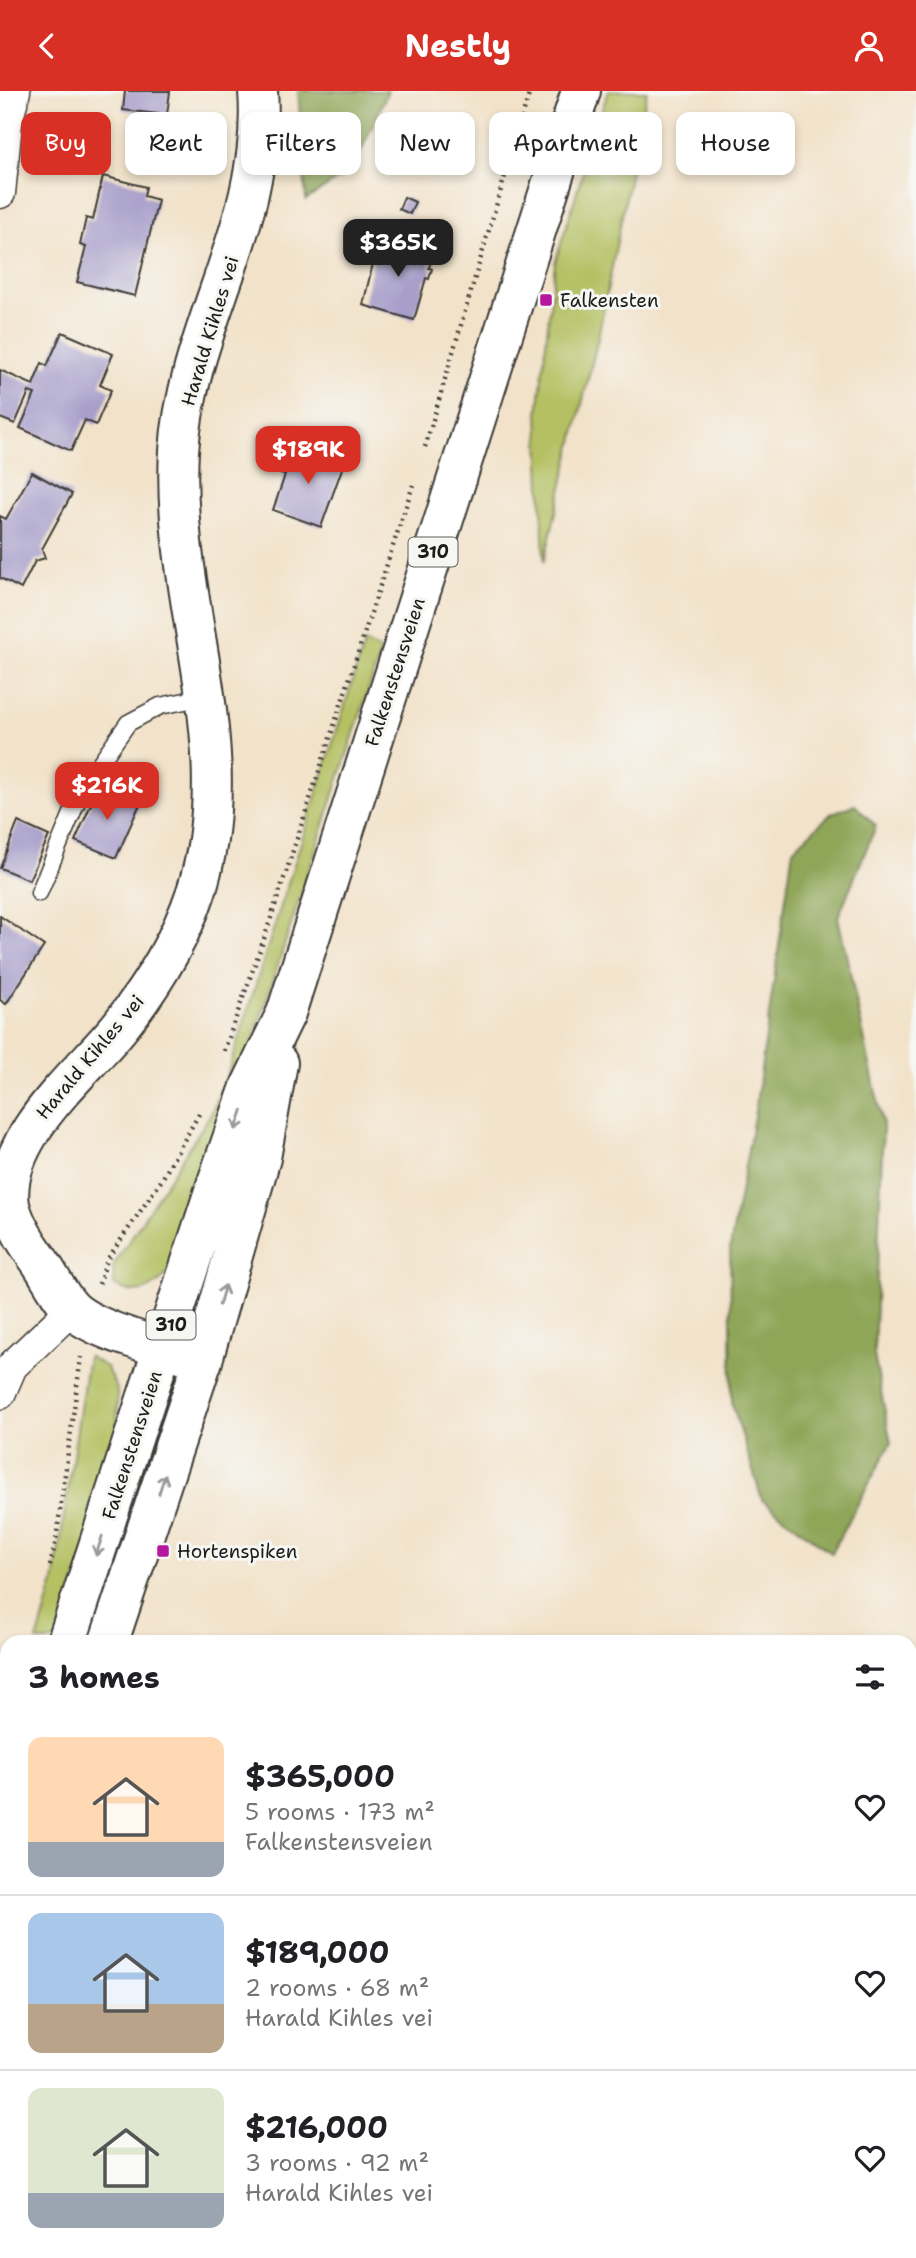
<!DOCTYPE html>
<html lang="en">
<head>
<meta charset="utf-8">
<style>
  body { margin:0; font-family:"Shantell Sans",sans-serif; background:#f6f6f6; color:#202124; height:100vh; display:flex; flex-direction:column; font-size:26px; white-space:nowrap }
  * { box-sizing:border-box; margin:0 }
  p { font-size:23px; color:#757577 }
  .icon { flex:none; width:38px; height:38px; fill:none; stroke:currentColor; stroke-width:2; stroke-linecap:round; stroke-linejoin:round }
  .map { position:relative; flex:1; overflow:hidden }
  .details { position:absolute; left:0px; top:1544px; width:917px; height:625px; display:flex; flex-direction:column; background:#fff; border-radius:21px 21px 0 0; box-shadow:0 4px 10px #0003 }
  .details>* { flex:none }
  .banner { position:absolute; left:21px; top:21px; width:875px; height:63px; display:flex; gap:14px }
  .price { position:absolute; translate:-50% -60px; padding:0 16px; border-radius:14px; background:#d93025; color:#fff; font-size:23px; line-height:46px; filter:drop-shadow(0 2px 4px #0008) }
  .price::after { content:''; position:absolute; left:50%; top:42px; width:21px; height:16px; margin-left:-10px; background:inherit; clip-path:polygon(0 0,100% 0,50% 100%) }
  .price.selected { background:#222; color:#fff }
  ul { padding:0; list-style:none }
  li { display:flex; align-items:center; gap:21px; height:175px; padding:0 28px }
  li+li { border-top:2px solid #e0e0e0 }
  li span { display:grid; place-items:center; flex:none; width:196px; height:140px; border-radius:14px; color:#555 }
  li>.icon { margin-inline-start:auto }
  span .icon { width:84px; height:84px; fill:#fffc; stroke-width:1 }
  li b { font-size:30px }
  h2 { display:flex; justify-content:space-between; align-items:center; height:84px; padding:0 28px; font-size:30px }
  .chip { padding:0 24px; border-radius:14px; background:#fff; box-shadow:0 4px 10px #0003; font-size:24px; line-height:63px }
  .chip.selected { background:#d93025; color:#fff }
  header { display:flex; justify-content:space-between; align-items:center; height:91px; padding:0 28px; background:#d93025; color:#fff; font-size:32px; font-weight:700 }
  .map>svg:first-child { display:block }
</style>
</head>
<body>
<header><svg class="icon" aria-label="back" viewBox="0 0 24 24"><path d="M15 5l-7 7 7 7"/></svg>Nestly<svg class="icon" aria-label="person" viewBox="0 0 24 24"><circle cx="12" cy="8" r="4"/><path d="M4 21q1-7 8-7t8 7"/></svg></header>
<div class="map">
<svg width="916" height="2167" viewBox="0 0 916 2167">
  <rect width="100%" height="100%" fill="#f6f6f2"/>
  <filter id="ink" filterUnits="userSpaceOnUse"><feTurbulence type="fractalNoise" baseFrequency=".0143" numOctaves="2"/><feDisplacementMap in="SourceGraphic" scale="14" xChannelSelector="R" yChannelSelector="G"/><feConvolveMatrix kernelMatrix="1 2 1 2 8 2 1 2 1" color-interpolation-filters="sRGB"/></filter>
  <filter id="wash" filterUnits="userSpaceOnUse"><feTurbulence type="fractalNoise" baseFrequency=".00686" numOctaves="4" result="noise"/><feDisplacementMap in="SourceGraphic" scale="28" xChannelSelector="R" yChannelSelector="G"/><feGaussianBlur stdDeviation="1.57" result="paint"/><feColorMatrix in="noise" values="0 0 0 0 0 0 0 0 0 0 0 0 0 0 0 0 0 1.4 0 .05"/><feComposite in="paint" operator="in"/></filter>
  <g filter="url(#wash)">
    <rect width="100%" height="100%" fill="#f2e2c9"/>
    <path fill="#b4c062" stroke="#686e3f" stroke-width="2" d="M 608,0 L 647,0 L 597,251 L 544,471 L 538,322 L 555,172 Z
      M 365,551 L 381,560 L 190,1141 C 177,1172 154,1218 114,1194 L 113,1175 L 210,1024 L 227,984 Z
      M 88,1265 L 106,1276 L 117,1298 L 118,1363 L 56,1550 L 37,1550 L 54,1491 Z"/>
    <path fill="#8fa658" stroke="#56613a" stroke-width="2" d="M 298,0 L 388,0 L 353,78 L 306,109 Z
      M 855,714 L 876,735 L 838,826 L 883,1034 L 874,1264 L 891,1352 L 831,1462 L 762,1409 L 732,1312 L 730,1157 L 755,1020 L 793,758 L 832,722 Z
      M 0,1951 L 7,1953 L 7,2161 L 132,2161 L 128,2167 L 0,2167 Z"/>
    <path fill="#81b0eb" stroke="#4e6684" stroke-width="2" d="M 916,1688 L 916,2167 L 318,2167 L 319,2161 L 910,2161 L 910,1689 Z"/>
    <g id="blocks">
      <path fill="#a79fca" d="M 125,0 L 170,0 L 167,24 L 123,19 Z
        M 413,25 L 456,33 L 452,51 L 461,52 L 457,74 L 399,63 L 404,34 L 412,35 Z
        M 103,85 L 146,96 L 144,105 L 158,109 L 135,205 L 77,191 L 86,156 L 80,154 L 86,127 L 93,129 Z
        M 404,106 L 415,111 L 410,123 L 399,118 Z
        M 379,147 L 433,162 L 429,177 L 432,178 L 429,188 L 426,187 L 414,229 L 363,214 Z
        M 62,241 L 113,263 L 100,294 L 111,299 L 96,334 L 85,329 L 71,360 L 20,337 L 35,303 L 29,301 L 15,333 L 0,327 L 0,279 L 33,294 L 42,272 L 47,275 Z
        M 295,355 L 344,372 L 321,436 L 273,419 L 285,384 L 281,383 L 284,372 L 289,374 Z
        M 32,381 L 72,403 L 42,458 L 45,467 L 35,470 L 21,498 L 0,487 L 0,425 L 6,428 Z
        M 99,695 L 140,713 L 116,767 L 75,750 Z
        M 18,731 L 49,745 L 29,789 L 0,777 Z
        M 0,825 L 44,855 L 6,913 L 0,909 Z"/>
    </g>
  </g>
  <g filter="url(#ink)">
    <use href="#blocks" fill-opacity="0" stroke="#3c3a36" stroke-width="2"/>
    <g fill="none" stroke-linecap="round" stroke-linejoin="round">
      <defs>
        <path id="lane" d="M 39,802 L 83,696 L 128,632 L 160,615 L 205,606"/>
        <path id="street" d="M 0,102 L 7,32 L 15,0
          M 0,1303 L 12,1275 L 72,1218
          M 0,2108 L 7,2101"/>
        <path id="secondary" d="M 203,1269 C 168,1257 101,1243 74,1220 C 61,1208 51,1187 41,1172 C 29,1155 15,1135 10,1114 C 0,1046 84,981 121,934 C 152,895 180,849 196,801 C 243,656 170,508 179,360 C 187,235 268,130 258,0"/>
        <path id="primary" d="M 67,1550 L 215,1097 L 250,996 L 286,922 L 581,0
          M 109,1550 L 203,1269 L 261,1067 L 278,972
          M 0,1755 L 7,1734
          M 0,1841 L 7,1825"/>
      </defs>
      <use href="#lane" stroke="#3c3a36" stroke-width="19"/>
      <use href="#street" stroke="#3c3a36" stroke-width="33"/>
      <use href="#secondary" stroke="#3c3a36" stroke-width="42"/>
      <use href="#primary" stroke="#3c3a36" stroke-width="42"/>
      <path stroke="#3c3a36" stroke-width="4.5" stroke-dasharray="2 5" stroke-linecap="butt" d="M 425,356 L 530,0
        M 224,960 L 266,842 L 413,394
        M 99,1193 L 107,1169 L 161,1090 L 199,1023
        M 50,1475 L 56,1449 L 81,1266
        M 0,1655 L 7,1634"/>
      <use href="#lane" stroke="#fff" stroke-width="16"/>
      <use href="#street" stroke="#fff" stroke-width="30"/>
      <use href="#secondary" stroke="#fff" stroke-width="38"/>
      <use href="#primary" stroke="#fff" stroke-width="38"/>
    </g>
    <defs><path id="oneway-shaft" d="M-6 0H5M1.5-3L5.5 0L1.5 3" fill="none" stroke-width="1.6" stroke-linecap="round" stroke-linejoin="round" transform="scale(1.75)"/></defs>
    <g stroke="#999">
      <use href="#oneway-shaft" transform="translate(239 1029) rotate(109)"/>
      <use href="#oneway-shaft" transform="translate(222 1204) rotate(-74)"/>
      <use href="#oneway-shaft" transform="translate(162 1393) rotate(-72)"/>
      <use href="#oneway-shaft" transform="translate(99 1455) rotate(108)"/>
    </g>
  </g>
  <g fill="#b5179e" stroke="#f6f6f2" stroke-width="2.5">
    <rect x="539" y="202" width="14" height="14" rx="3.5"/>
    <rect x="156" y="1453" width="14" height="14" rx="3.5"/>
  </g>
  <g text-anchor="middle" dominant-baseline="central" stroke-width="6" stroke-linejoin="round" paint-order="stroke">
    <g fill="#f6f6f2" stroke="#5d5d5c" stroke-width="2">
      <rect x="408.5" y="446.5" width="49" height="29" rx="5"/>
      <rect x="146.5" y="1219.5" width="49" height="29" rx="5"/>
    </g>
    <g font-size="18" font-weight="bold" fill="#1c1c1c">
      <text x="433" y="461">310</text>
      <text x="171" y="1234">310</text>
    </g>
    <g font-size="19" fill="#1c1c1c" stroke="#f6f6f2" text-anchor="start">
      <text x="560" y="209">Falkensten</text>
      <text x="177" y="1460">Hortenspiken</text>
    </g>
    <g font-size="19" fill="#1c1c1c" stroke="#f6f6f2">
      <text transform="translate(210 240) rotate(-73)">Harald Kihles vei</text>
      <text transform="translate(395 581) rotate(-72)">Falkenstensveien</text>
      <text transform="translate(90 966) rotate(-50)">Harald Kihles vei</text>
      <text transform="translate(132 1354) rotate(-72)">Falkenstensveien</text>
    </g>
  </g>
</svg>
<b class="price selected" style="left:398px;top:188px">$365K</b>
<b class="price" style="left:308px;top:395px">$189K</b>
<b class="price" style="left:107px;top:731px">$216K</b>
<div class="banner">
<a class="chip selected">Buy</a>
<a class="chip">Rent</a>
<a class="chip">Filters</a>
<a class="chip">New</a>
<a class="chip">Apartment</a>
<a class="chip">House</a>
</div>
<section class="details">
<h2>3 homes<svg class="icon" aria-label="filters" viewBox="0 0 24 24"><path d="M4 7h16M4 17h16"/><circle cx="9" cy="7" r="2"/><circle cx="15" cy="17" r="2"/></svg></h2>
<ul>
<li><span style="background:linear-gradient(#ffd9b3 75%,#9aa5b1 0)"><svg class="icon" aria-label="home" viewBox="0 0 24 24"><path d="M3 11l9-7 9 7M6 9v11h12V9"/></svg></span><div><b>$365,000</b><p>5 rooms · 173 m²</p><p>Falkenstensveien</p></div><svg class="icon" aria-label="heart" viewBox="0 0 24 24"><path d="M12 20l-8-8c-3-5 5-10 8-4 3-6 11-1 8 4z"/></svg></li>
<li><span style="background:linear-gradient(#a9c7e8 65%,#b9a48a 0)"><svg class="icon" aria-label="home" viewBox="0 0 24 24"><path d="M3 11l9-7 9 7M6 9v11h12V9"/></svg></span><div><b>$189,000</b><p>2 rooms · 68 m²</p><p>Harald Kihles vei</p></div><svg class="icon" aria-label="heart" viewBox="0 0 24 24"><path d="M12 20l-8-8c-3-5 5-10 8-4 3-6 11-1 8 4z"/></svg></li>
<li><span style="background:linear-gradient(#dfe7d0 75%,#9aa5b1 0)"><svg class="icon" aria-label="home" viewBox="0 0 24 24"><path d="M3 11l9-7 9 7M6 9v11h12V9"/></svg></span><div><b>$216,000</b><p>3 rooms · 92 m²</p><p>Harald Kihles vei</p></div><svg class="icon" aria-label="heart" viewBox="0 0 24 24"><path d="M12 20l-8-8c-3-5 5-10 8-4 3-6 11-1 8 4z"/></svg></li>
</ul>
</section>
</div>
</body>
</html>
